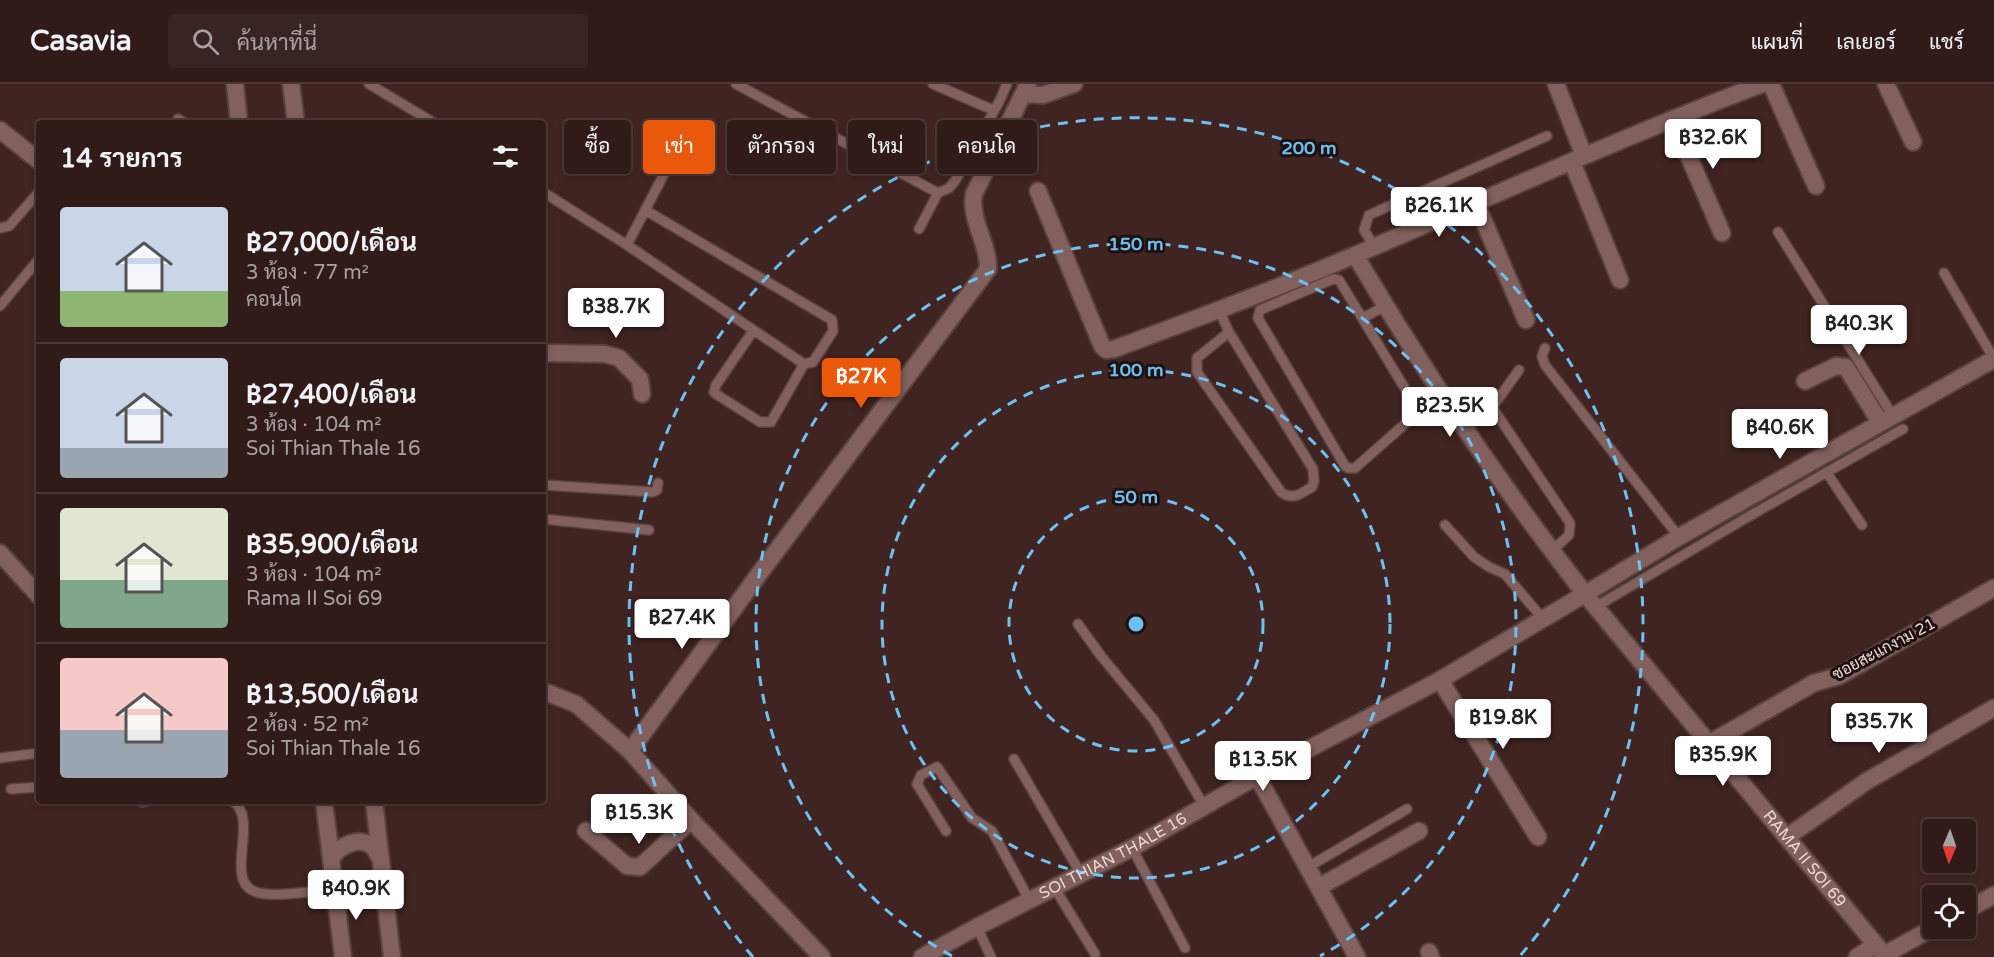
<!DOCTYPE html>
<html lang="th">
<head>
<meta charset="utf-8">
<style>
  body { margin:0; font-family:"Varela Round",Sarabun,sans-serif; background:#382422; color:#f1f3f6; height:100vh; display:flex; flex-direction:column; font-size:22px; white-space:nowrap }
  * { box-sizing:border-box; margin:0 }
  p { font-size:20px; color:#a8a1a2 }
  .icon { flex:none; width:33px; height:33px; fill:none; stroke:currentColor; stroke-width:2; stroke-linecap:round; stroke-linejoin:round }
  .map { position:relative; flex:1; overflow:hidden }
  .panel { position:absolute; left:36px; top:36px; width:510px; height:684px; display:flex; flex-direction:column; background:#301b19; border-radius:6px; box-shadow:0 3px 9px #0003,0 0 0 2px #4b3938 }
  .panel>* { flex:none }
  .guide { position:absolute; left:564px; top:36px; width:570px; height:54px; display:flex; gap:12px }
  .needle { width:39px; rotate:182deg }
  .tools { position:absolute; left:1922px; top:735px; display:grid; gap:12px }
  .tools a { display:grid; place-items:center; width:54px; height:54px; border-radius:6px; background:#301b19; box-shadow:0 3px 9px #0003,0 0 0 2px #4b3938; font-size:30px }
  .price { position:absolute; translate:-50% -51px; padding:0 14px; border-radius:6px; background:#fff; color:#222; font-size:20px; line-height:39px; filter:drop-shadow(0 2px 3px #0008) }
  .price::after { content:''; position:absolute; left:50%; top:36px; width:18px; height:14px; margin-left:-9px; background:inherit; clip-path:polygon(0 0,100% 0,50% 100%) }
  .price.current { background:#ea580c; color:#fff }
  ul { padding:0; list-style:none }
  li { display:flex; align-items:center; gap:18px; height:150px; padding:0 24px }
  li+li { border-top:2px solid #4b3938 }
  li span { display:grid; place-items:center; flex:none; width:168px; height:120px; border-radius:6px; color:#555 }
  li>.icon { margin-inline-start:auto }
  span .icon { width:72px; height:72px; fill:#fffc; stroke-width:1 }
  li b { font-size:26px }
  h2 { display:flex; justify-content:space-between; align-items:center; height:72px; padding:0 24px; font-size:26px }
  .pill { padding:0 21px; border-radius:6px; background:#301b19; box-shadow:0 3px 9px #0003,0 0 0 2px #4b3938; font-size:21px; line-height:54px }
  .pill.current { background:#ea580c; color:#fff }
  header { display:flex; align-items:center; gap:36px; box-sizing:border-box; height:84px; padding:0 30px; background:#301b19; border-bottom:2px solid #4b3938 }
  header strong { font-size:28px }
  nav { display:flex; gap:33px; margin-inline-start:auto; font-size:21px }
  .search { width:420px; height:54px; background:#382422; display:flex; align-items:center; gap:15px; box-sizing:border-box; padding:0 21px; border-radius:6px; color:#a8a1a2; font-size:22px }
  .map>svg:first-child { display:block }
</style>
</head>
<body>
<header>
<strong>Casavia</strong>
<div class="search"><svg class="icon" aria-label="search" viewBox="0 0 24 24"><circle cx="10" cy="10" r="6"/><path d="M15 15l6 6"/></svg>ค้นหาที่นี่</div>
<nav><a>แผนที่</a><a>เลเยอร์</a><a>แชร์</a></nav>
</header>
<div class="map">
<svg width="1994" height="873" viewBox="0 0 1994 873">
  <rect width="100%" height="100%" fill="#402421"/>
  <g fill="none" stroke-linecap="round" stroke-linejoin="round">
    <defs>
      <path id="service" d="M 369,0 L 434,39
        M 736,0 L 938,109
        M 933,0 L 993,26
        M 178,35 L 185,39
        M 543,108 L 627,161 L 804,280 L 813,278 L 833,247 L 832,236 L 645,126
        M 0,144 L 9,142 L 39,108
        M 919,145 L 938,109 L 949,104 L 955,97 L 999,18 L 1007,0
        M 1778,148 L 1893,332
        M 627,161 L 665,88
        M 1374,162 L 1364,146 L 1369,131 L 1547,52
        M 1944,189 L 1994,275
        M 1333,195 L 1339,196 L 1415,321 L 1414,332 L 1355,384 L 1348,384 L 1345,382 L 1258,234 L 1260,226 Z
        M 0,222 L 39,175
        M 1219,226 L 1229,248 L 1313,385 L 1314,397 L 1312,403 C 1301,409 1293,417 1281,408 L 1197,288 L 1197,274 L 1229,248
        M 1363,234 L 1385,222
        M 753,247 L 716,301 L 714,308 L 719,312 L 760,338 L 771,338 L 804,280
        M 1545,264 L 1542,272 L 1545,281 L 1679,453
        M 1519,286 L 1494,321 L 1494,326 L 1570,439 L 1569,451 L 1552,467
        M 1827,389 L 1862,441
        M 543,401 L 653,408 L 657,406 L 658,399
        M 543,435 L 649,446
        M 1445,441 L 1474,473 L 1489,483 L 1505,490 L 1543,535
        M 1597,522 L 1746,434 L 1903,345
        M 1078,540 L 1101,572 L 1154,636 L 1204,722
        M 0,674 L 39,669
        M 1014,675 L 1081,790
        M 11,705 L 39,703
        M 232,717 C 261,734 222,797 256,808 C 274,814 315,807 335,805
        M 142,718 L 147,717
        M 946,747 L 917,700 L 921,691 L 937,683 L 972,734 L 992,747 L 1030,817
        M 1132,764 L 1185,864
        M 1308,783 L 1407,725
        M 1054,803 L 1095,870
        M 977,843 L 991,873"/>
      <path id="minor" d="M 1556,0 L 1584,72
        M 1771,0 L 1816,102
        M 1886,0 L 1913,58
        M 1023,10 L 1043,11 L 1074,0
        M 1673,36 L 1722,149
        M 0,46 L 39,77
        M 1572,78 L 1620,196
        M 1038,107 L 1102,262 L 1106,266 L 1114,265 C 1195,235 1276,205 1355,171 C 1490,113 1625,52 1762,0
        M 1476,119 L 1526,236
        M 1355,171 C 1424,288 1501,402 1585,510 L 1679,453 L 1994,275
        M 543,269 L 605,270 L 619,274 L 640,295 L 642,310
        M 1805,297 L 1836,282 L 1846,283 L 1880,338
        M 1440,596 L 1538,753
        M 1710,659 L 1814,599 L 1839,592 L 1994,504
        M 630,667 L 762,486 L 988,185 C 989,159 969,136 974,110 L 1028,0
        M 1257,692 L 1357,873
        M 586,747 L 627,782 L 640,783 L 691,736
        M 1787,753 L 1867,697 L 1994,624
        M 1319,803 L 1419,747
        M 1965,827 L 1994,811
        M 1429,868 L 1431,873
        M 1884,871 L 1933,844
        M 1857,873 L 1875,861"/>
      <g id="tertiary">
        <path d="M 0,469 L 39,512"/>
        <path d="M 543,607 L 576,620 L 630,667 L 691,736 L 822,873"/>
        <path id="s1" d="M 922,873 L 977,843 L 1132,764 L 1257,692 L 1440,596 L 1585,510 L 1886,873"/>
      </g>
      <path id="secondary" d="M 235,0 L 239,39
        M 291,0 L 296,39
        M 324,717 L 343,873
        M 374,717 L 392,873
        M 331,775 C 338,762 360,751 373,763 C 376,767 379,772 381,776"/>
    </defs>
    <use href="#service" stroke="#58413f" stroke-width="12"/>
    <use href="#minor" stroke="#58413f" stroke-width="20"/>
    <use href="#tertiary" stroke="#58413f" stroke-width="20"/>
    <use href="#secondary" stroke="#58413f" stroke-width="20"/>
    <use href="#service" stroke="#81605d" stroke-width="9"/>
    <use href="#minor" stroke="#81605d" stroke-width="16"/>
    <use href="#tertiary" stroke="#81605d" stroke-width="16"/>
    <use href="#secondary" stroke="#81605d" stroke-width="16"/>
  </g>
  <g fill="none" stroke="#6dc2f3" stroke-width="3" stroke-dasharray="10 8">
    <circle cx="1136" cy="540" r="127"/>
    <circle cx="1136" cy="540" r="254"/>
    <path d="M952 872A380 380 0 1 1 1320 872"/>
    <path d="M753 873A507 507 0 1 1 1519 873"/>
  </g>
  <g text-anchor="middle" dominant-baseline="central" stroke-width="6" stroke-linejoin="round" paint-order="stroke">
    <g font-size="16" fill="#ebd8d6" stroke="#1e1110">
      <text transform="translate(1884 565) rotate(-28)">ซอยสะแกงาม 21</text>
      <text stroke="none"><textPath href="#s1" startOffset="216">SOI THIAN THALE 16</textPath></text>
      <text stroke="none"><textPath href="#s1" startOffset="1100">RAMA II SOI 69</textPath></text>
    </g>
  </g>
  <circle cx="1136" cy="540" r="9" fill="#6dc2f3" stroke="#1e1110" stroke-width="3"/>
  <g font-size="18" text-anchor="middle" font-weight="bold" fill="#6dc2f3" stroke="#1e1110" stroke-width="6" stroke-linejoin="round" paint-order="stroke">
    <text x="1309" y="70">200 m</text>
    <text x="1136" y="166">150 m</text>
    <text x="1136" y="292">100 m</text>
    <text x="1136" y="419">50 m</text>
  </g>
</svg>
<div class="tools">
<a><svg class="needle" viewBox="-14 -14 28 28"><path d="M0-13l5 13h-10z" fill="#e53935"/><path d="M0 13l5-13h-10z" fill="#a8a1a2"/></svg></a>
<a><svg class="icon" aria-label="locate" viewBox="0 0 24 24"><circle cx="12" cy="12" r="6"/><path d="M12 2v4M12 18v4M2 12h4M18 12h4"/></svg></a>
</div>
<b class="price" style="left:1713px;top:86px">฿32.6K</b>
<b class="price" style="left:1439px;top:154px">฿26.1K</b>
<b class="price" style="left:616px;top:255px">฿38.7K</b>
<b class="price" style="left:1859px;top:272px">฿40.3K</b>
<b class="price current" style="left:861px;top:325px">฿27K</b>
<b class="price" style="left:1450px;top:354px">฿23.5K</b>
<b class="price" style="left:1780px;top:376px">฿40.6K</b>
<b class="price" style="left:682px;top:566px">฿27.4K</b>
<b class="price" style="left:1503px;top:666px">฿19.8K</b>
<b class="price" style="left:1879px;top:670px">฿35.7K</b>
<b class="price" style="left:1723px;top:703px">฿35.9K</b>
<b class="price" style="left:1263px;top:708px">฿13.5K</b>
<b class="price" style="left:639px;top:761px">฿15.3K</b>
<b class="price" style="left:356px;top:837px">฿40.9K</b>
<div class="guide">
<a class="pill">ซื้อ</a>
<a class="pill current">เช่า</a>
<a class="pill">ตัวกรอง</a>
<a class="pill">ใหม่</a>
<a class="pill">คอนโด</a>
</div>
<section class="panel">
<h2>14 รายการ<svg class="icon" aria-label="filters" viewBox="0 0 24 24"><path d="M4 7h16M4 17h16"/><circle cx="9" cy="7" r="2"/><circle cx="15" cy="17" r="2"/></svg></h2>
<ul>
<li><span style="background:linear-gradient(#c9d6e8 70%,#8fb573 0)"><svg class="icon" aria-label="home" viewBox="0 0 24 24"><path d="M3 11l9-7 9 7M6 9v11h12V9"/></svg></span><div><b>฿27,000/เดือน</b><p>3 ห้อง · 77 m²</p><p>คอนโด</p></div></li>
<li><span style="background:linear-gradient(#c9d6e8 75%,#9aa5b1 0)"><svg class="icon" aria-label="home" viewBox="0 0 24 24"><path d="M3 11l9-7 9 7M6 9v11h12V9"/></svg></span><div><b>฿27,400/เดือน</b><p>3 ห้อง · 104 m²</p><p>Soi Thian Thale 16</p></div></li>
<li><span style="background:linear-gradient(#dfe7d0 60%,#7fa58c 0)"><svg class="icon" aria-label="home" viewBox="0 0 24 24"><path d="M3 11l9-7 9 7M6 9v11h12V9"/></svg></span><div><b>฿35,900/เดือน</b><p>3 ห้อง · 104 m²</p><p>Rama II Soi 69</p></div></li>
<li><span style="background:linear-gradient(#f6c9c9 60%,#9aa5b1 0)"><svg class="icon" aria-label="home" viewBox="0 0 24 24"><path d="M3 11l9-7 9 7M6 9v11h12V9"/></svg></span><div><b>฿13,500/เดือน</b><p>2 ห้อง · 52 m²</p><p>Soi Thian Thale 16</p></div></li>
</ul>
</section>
</div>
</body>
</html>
